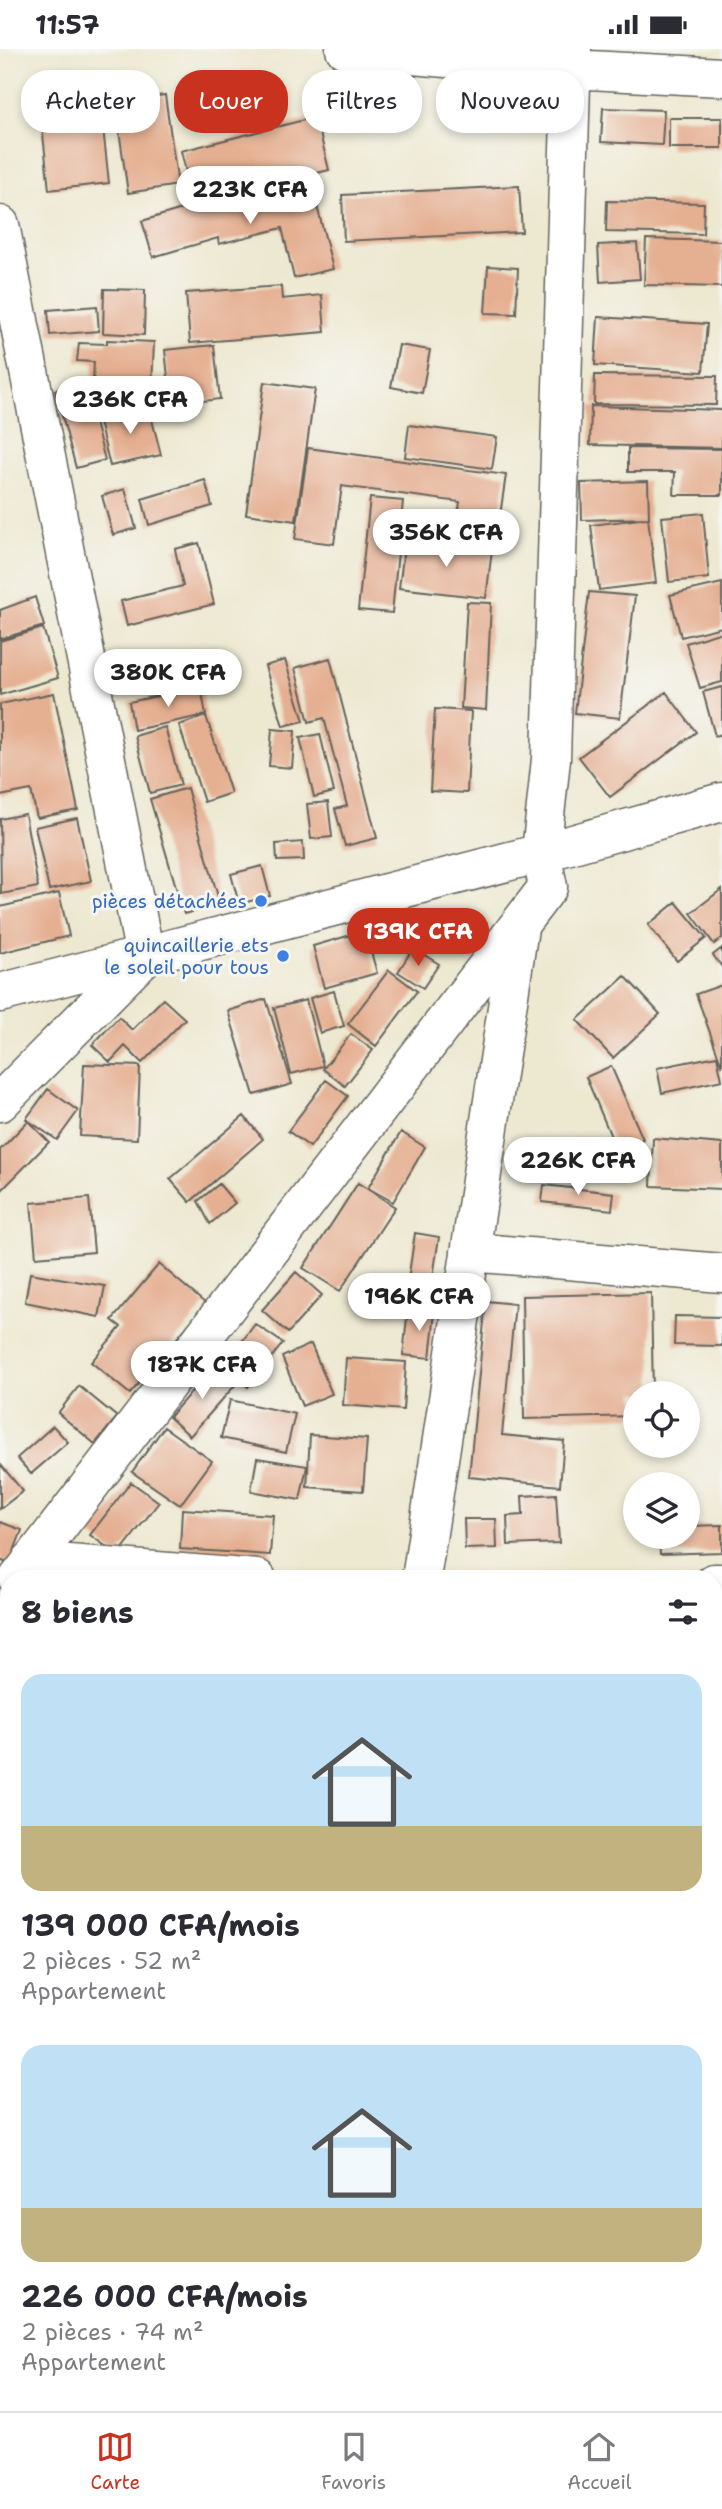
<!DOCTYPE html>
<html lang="fr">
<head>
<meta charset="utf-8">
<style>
  body { margin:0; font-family:"Shantell Sans",sans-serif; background:#f7f7f7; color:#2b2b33; height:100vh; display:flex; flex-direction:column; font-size:26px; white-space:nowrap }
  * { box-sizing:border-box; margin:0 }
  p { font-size:23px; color:#7c7c81 }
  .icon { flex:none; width:38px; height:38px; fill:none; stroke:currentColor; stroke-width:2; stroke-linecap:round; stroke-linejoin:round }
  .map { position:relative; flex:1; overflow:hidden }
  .side { position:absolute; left:0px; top:1521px; width:723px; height:842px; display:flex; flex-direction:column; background:#fff; border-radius:28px 28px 0 0; box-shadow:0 4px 10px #0003 }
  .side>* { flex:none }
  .hud { position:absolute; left:21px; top:21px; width:681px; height:63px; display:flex; gap:14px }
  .controls { position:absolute; left:623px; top:1332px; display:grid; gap:14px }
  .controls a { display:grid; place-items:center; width:77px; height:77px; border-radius:50%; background:#fff; box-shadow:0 4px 10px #0003; font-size:35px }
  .price { position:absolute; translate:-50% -60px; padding:0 16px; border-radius:24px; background:#fff; color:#222; font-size:23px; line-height:46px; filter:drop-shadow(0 2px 4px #0008) }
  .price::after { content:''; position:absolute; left:50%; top:42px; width:21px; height:16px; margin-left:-10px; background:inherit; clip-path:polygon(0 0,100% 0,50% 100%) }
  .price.active { background:#c8321e; color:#fff }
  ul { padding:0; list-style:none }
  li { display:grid; align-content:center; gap:14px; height:371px; padding:0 21px }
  li span { display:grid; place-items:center; height:217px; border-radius:21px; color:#555 }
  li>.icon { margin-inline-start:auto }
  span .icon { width:126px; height:126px; fill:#fffc; stroke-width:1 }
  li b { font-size:30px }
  h2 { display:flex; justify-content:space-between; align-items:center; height:84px; padding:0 21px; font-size:30px }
  .pill { padding:0 24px; border-radius:28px; background:#fff; box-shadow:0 4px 10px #0003; font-size:24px; line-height:63px }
  .pill.active { background:#c8321e; color:#fff }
  .status { display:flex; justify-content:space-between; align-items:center; height:49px; padding:0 35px; background:#fff; direction:ltr }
  .status svg { height:19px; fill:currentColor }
  .dock { display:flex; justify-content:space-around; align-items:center; height:98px; border-top:2px solid #e1e1e2; background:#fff; font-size:19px; color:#7c7c81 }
  .dock a { display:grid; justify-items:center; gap:4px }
  .dock .active { color:#c8321e }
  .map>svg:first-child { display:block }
</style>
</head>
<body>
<div class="status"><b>11:57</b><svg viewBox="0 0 49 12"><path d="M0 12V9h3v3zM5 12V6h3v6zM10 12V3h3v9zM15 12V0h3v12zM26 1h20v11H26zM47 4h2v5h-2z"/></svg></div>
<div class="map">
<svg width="722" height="2362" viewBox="0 0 722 2362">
  <rect width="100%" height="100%" fill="#f6f6f2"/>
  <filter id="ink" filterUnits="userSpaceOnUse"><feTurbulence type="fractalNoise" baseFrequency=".0143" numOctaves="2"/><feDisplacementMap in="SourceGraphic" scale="14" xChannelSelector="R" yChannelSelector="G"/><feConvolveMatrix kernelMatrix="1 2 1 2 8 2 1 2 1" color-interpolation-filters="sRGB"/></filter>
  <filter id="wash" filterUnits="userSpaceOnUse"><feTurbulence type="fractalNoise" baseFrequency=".00686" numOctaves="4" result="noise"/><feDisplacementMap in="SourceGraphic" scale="28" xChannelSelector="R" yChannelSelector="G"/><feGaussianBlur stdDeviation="1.57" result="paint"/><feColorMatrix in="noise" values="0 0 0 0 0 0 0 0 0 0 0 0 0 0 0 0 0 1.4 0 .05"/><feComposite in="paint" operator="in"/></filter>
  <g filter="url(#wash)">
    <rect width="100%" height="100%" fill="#ede8d0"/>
    <g id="blocks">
      <path fill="#e5af91" d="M 165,46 L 178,136 L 128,144 L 115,53 Z
        M 100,51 L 109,134 L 49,141 L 40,57 Z
        M 603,59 L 664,61 L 662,96 L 601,93 Z
        M 316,68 L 329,121 L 194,155 L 181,102 Z
        M 669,69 L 722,69 L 722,99 L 669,99 Z
        M 311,133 L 333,220 L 294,229 L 282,179 L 219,195 L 218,189 L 153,208 L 142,172 L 206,153 L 210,157 Z
        M 519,137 L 522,183 L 344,192 L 342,146 Z
        M 607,152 L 704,154 L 703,185 L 606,183 Z
        M 646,190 L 722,192 L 722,238 L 644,236 Z
        M 637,194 L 640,230 L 600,233 L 598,196 Z
        M 488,217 L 518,219 L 516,265 L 485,264 Z
        M 281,237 L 282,250 L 322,246 L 325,283 L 190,294 L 186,244 Z
        M 104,240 L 145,241 L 144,286 L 103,284 Z
        M 97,257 L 99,282 L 50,286 L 48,261 Z
        M 598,268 L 707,275 L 703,323 L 595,316 Z
        M 107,291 L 154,293 L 152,336 L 93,333 L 94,313 L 77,312 L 79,294 L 107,295 Z
        M 214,296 L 220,350 L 171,356 L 165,301 Z
        M 399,296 L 430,301 L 422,344 L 391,338 Z
        M 595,326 L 717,327 L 716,356 L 594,355 Z
        M 84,333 L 105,411 L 76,419 L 55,341 Z
        M 264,333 L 315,340 L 296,472 L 246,465 Z
        M 148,355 L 161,406 L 110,417 L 98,369 Z
        M 591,357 L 722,361 L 722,399 L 590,396 Z
        M 409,376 L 497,388 L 492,420 L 405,408 Z
        M 308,399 L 506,426 L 496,493 L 455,487 L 460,453 L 342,437 L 334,495 L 295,490 Z
        M 628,399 L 722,400 L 722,446 L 674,446 L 675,423 L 628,423 Z
        M 205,431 L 212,457 L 149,476 L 142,450 Z
        M 648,432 L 649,469 L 582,471 L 581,434 Z
        M 125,440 L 136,479 L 113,486 L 102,447 Z
        M 370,449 L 403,452 L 392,564 L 358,561 Z
        M 703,464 L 709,529 L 669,533 L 662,468 Z
        M 648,469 L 656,534 L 599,541 L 591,476 Z
        M 405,492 L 492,501 L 486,549 L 399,539 Z
        M 199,494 L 214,555 L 127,577 L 121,552 L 183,537 L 175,500 Z
        M 722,534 L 722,578 L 681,588 L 670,546 Z
        M 589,543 L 635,547 L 620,669 L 575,664 Z
        M 35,548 L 44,577 L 0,590 L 0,561 Z
        M 467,553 L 491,554 L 486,661 L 461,659 Z
        M 43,579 L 58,629 L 0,646 L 0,592 Z
        M 722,583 L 722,633 L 700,639 L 686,594 Z
        M 330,609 L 377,789 L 345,797 L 335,760 L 347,757 L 324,669 L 309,673 L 295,619 Z
        M 285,611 L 304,672 L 283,677 L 265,617 Z
        M 201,638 L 206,666 L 134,681 L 129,653 Z
        M 722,638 L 722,685 L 715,687 L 703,643 Z
        M 666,643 L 696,683 L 610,748 L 579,708 Z
        M 54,644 L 78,761 L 37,769 L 31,741 L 0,747 L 0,655 Z
        M 435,660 L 471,662 L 467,744 L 430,742 Z
        M 206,667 L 231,744 L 204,753 L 179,676 Z
        M 165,678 L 181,736 L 150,744 L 135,687 Z
        M 272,680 L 295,682 L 292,719 L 269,717 Z
        M 320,685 L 334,743 L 314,748 L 300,689 Z
        M 187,739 L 220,855 L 184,865 L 150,750 Z
        M 328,753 L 332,788 L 311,790 L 307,755 Z
        M 25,765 L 38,838 L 1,845 L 0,770 Z
        M 77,769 L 91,832 L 49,841 L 35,778 Z
        M 303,793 L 304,811 L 277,812 L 276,795 Z
        M 262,817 L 270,847 L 239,855 L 231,825 Z
        M 722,840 L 722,889 L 714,895 L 691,864 Z
        M 59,844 L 69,887 L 0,904 L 0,858 Z
        M 676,853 L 706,889 L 677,912 L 648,876 Z
        M 365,882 L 377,924 L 324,939 L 313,897 Z
        M 413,899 L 439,915 L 423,939 L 398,923 Z
        M 722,899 L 722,918 L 713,906 Z
        M 389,921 L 417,942 L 376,997 L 348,975 Z
        M 625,927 L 660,965 L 613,1009 L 577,971 Z
        M 722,936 L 722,1017 L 696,945 Z
        M 334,942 L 344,977 L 320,984 L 310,949 Z
        M 163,950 L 185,970 L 142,1014 L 125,997 L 110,1013 L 92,996 L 119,968 L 132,981 Z
        M 266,950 L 292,1035 L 254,1046 L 228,962 Z
        M 306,951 L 323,1017 L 291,1025 L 274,959 Z
        M 351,985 L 373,1001 L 345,1037 L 323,1020 Z
        M 717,1007 L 722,1031 L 662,1044 L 657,1019 Z
        M 84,1015 L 140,1017 L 137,1090 L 80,1087 Z
        M 611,1017 L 643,1090 L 617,1102 L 586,1028 Z
        M 326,1031 L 348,1047 L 310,1098 L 288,1082 Z
        M 48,1040 L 78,1062 L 57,1091 L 26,1070 Z
        M 244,1067 L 263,1090 L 190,1153 L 170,1130 Z
        M 28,1072 L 49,1093 L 0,1143 L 0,1101 Z
        M 401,1083 L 425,1098 L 393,1153 L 368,1139 Z
        M 653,1089 L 722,1095 L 722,1140 L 651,1137 Z
        M 358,1134 L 395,1158 L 340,1242 L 303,1219 Z
        M 219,1135 L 235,1154 L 210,1175 L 198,1152 Z
        M 544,1136 L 614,1144 L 612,1161 L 542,1153 Z
        M 89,1149 L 94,1203 L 36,1208 L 31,1154 Z
        M 415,1184 L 439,1188 L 431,1242 L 407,1239 Z
        M 159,1215 L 206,1255 L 130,1345 L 91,1313 L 121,1278 L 112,1271 Z
        M 296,1223 L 322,1246 L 288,1284 L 262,1261 Z
        M 30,1224 L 105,1237 L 99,1268 L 25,1253 Z
        M 651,1244 L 653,1344 L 635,1344 L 635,1367 L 524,1370 L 522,1247 Z
        M 486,1252 L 515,1255 L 502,1386 L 564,1392 L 560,1437 L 469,1428 Z
        M 408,1260 L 435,1263 L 430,1309 L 403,1306 Z
        M 675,1267 L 722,1268 L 722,1297 L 674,1296 Z
        M 255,1275 L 283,1294 L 248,1338 L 224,1317 Z
        M 311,1295 L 332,1345 L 302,1357 L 282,1308 Z
        M 346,1309 L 406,1313 L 403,1361 L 343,1356 Z
        M 215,1316 L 236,1335 L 190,1387 L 169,1368 Z
        M 79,1337 L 117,1368 L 95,1395 L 58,1364 Z
        M 230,1351 L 295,1365 L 286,1403 L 221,1389 Z
        M 53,1377 L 68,1393 L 31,1425 L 17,1409 Z
        M 164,1378 L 212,1412 L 180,1456 L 132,1423 Z
        M 310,1386 L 367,1390 L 363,1442 L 307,1438 Z
        M 257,1409 L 307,1417 L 300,1451 L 251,1442 Z
        M 0,1415 L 23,1442 L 0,1460 Z
        M 131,1433 L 159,1453 L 118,1506 L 90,1486 Z
        M 556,1445 L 559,1494 L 508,1496 L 507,1467 L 523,1466 L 522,1447 Z
        M 182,1460 L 273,1466 L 270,1506 L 180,1500 Z
        M 464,1470 L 496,1470 L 497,1499 L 465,1500 Z
        M 0,1473 L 22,1481 L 9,1515 L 0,1511 Z
        M 722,1476 L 722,1503 L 660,1505 L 659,1488 L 688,1488 L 688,1477 Z
        M 9,1571 L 9,1618 L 0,1631 L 0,1582 Z
        M 714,1660 L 720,1660 L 716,1710 L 714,1710 Z
        M 714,1721 L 722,1722 L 722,1767 L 714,1766 Z
        M 9,1728 L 9,1761 L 0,1762 L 0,1729 Z
        M 0,1771 L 9,1772 L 9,1816 L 0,1815 Z
        M 0,1830 L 9,1831 L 9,1864 L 0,1863 Z
        M 714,1831 L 722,1831 L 722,1877 L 714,1877 Z
        M 0,1921 L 6,1922 L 5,1961 L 0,1961 Z
        M 714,1974 L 720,1974 L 722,2003 L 714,2004 Z
        M 9,2033 L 9,2048 L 6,2048 L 4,2034 Z
        M 0,2184 L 9,2185 L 9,2237 L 0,2237 Z
        M 714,2194 L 722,2196 L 722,2223 L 714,2220 Z
        M 0,2249 L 9,2250 L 9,2302 L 0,2302 Z
        M 722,2312 L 722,2362 L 711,2362 L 710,2354 L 714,2354 L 714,2313 Z
        M 106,2354 L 172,2354 L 174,2362 L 143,2362 L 141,2356 L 108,2362 Z
        M 184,2354 L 211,2354 L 214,2362 L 186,2362 Z
        M 224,2354 L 267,2354 L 265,2362 L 223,2362 Z
        M 360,2354 L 391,2354 L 390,2362 L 359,2362 Z
        M 450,2356 L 575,2358 L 575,2362 L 450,2362 Z"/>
    </g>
  </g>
  <g filter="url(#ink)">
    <use href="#blocks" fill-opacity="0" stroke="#65635b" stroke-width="2"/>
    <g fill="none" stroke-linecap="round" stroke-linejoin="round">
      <defs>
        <path id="street" d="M 345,0 L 570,20 L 722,28
          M 0,176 L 145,907 L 0,1053
          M 470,1203 L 722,1224
          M 31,1512 L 257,1530
          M 18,1530 L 548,838 L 541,804 L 551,710 L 572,0
          M 421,1530 L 519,879
          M 714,1534 L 722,1534
          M 0,1899 L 9,1899
          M 714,1941 L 722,1942
          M 280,2362 L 281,2354"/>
        <path id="secondary" d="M 0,944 L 541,804 L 722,753"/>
      </defs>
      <use href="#street" stroke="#65635b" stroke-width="41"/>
      <use href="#secondary" stroke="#65635b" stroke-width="41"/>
      <use href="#street" stroke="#fff" stroke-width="38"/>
      <use href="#secondary" stroke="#fff" stroke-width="38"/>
    </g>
  </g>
  <g fill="#3f7fe0" stroke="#f6f6f2" stroke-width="2.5">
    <circle cx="261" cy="852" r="7"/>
    <circle cx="283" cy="907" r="7"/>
  </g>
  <g text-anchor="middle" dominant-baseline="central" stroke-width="6" stroke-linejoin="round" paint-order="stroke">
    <g font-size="19" fill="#366cbe" stroke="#f6f6f2" text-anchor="end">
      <text x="247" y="852">pièces détachées</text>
      <text x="269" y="896">quincaillerie ets<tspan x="269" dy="22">le soleil pour tous</tspan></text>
    </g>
  </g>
</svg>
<div class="controls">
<a><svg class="icon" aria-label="locate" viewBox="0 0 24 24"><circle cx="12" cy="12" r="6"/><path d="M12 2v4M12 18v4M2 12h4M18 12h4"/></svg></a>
<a><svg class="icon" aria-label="layers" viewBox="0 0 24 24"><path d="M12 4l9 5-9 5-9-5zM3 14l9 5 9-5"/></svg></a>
</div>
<b class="price" style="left:250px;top:177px">223K CFA</b>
<b class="price" style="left:130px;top:387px">236K CFA</b>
<b class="price" style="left:446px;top:520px">356K CFA</b>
<b class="price" style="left:168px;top:660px">380K CFA</b>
<b class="price active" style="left:418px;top:919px">139K CFA</b>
<b class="price" style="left:578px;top:1148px">226K CFA</b>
<b class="price" style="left:419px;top:1284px">196K CFA</b>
<b class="price" style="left:202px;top:1352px">187K CFA</b>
<div class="hud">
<a class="pill">Acheter</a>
<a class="pill active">Louer</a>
<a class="pill">Filtres</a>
<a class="pill">Nouveau</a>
</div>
<section class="side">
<h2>8 biens<svg class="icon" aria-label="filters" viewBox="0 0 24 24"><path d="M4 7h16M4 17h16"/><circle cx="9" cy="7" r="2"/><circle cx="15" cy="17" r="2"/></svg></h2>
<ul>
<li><span style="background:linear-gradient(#bfe0f5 70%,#c2b280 0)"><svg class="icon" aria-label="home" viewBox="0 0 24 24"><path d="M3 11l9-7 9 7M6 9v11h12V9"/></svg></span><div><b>139 000 CFA/mois</b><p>2 pièces · 52 m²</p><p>Appartement</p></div></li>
<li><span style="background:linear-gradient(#bfe0f5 75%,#c2b280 0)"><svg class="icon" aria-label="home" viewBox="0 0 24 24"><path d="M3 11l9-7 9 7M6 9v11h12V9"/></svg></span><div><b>226 000 CFA/mois</b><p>2 pièces · 74 m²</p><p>Appartement</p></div></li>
</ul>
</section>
</div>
<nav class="dock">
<a class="active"><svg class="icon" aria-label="map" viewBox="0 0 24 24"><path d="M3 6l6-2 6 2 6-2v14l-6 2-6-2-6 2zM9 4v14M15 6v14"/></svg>Carte</a>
<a><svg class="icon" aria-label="saved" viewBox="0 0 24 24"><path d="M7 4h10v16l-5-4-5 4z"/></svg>Favoris</a>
<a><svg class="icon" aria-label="home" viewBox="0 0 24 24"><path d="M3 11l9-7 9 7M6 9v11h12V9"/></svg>Accueil</a>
</nav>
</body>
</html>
